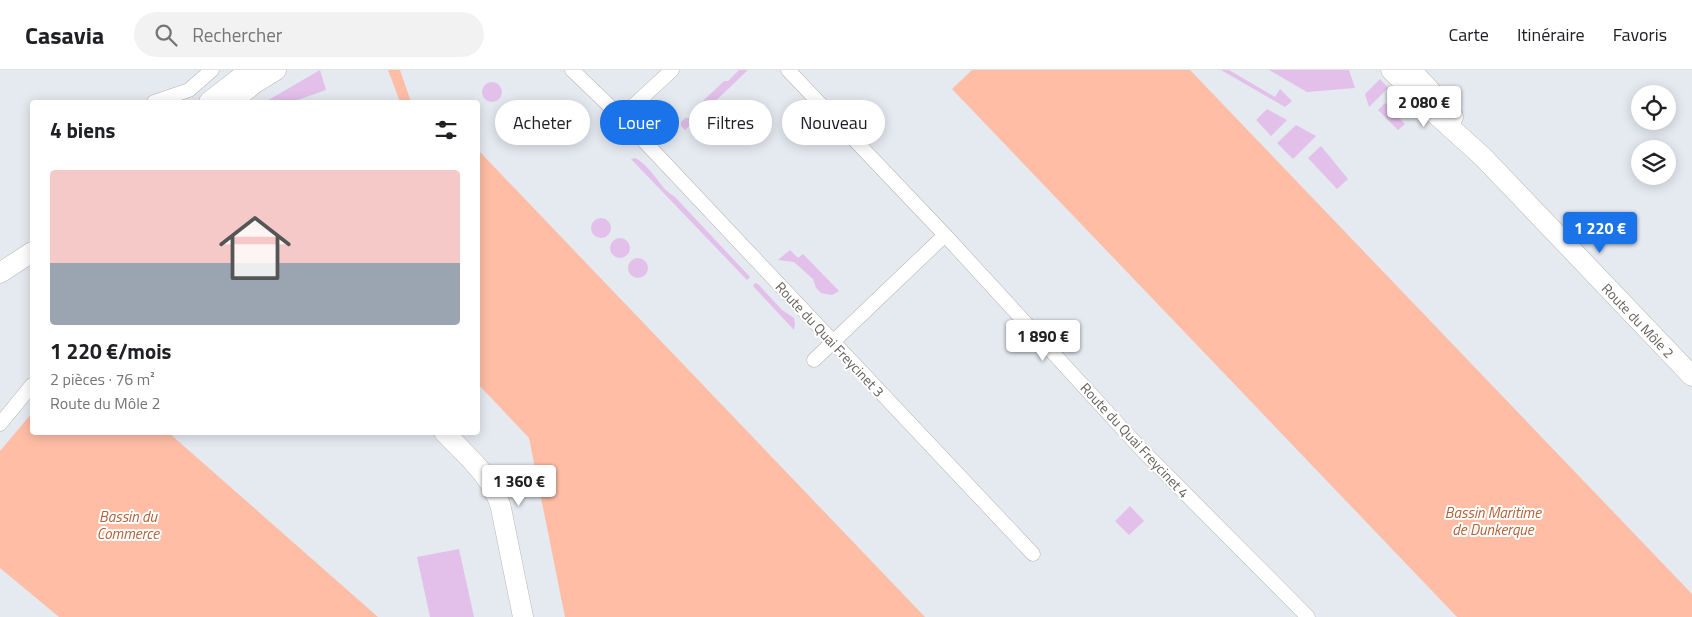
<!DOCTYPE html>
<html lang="fr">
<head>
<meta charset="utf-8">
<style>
  body { margin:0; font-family:"Titillium Web",sans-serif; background:#f2f2f2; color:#202124; height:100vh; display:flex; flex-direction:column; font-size:19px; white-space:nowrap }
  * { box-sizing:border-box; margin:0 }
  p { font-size:16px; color:#757577 }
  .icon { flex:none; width:28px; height:28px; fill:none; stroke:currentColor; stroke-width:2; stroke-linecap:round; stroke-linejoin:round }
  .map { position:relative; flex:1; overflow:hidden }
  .sheet { position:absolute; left:30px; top:30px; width:450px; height:335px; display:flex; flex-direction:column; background:#fff; border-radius:5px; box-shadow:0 2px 12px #0003 }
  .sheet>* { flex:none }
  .top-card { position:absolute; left:495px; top:30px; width:475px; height:45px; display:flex; gap:10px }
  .controls { position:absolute; left:1631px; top:15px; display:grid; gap:10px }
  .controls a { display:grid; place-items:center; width:45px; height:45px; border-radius:50%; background:#fff; box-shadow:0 2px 12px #0003; font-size:25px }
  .price { position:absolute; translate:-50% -42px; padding:0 11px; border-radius:5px; background:#fff; color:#222; font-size:16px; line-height:32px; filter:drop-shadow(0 1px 2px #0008) }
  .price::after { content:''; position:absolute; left:50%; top:30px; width:15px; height:11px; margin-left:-8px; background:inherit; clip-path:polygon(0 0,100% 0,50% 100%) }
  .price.current { background:#1a73e8; color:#fff }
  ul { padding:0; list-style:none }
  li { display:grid; align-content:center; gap:10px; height:265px; padding:0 20px }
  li+li { border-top:1px solid #e0e0e0 }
  li span { display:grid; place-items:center; height:155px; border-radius:5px; color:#555 }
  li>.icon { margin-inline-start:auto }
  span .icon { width:90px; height:90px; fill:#fffc; stroke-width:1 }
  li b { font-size:21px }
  h2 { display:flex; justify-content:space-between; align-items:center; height:60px; padding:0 20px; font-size:21px }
  .chip { padding:0 18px; border-radius:22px; background:#fff; box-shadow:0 2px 12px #0003; font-size:18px; line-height:45px }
  .chip.current { background:#1a73e8; color:#fff }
  header { display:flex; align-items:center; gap:30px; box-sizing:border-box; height:70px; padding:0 25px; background:#fff; border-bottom:1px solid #e0e0e0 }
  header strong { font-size:24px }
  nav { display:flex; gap:28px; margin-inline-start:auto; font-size:18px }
  .search { width:350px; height:45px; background:#f2f2f2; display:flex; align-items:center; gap:12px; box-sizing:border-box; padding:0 18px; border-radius:28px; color:#757577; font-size:19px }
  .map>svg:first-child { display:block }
</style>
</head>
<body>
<header>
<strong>Casavia</strong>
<div class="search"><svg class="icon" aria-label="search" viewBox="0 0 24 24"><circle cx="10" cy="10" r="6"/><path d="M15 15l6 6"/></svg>Rechercher</div>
<nav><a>Carte</a><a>Itinéraire</a><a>Favoris</a></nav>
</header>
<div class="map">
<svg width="1692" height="547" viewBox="0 0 1692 547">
  <rect width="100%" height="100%" fill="#e5e9f0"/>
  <path fill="#e2c0ea" d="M 320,0 L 326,20 L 292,32 L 265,32 Z
    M 739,0 L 748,0 L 685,60 L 681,56 L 681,52 L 685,48 L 690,48 L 703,34 L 704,30 L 724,11 L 728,11 Z
    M 1221,0 L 1229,0 L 1275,27 L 1280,19 L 1292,31 L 1285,37 Z
    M 1269,0 L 1349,0 L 1355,18 L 1307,22 Z
    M 1380,9 L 1388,18 L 1369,37 L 1365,24 Z
    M482 22a10 10 0 1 1 20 0a10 10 0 1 1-20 0Z
    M 1385,33 L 1405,54 L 1398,60 L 1378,40 Z
    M 1267,39 L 1287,50 L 1271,66 L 1256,50 Z
    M 1296,55 L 1316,66 L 1293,89 L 1277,73 Z
    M 1321,76 L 1348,109 L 1337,119 L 1308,88 Z
    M 635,88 C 647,94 655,107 663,117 C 666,121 671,124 675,127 L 750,207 L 747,210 L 631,89 Z
    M591 158a10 10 0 1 1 20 0a10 10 0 1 1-20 0Z
    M610 178a10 10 0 1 1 20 0a10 10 0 1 1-20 0Z
    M 790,180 L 798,188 L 803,184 L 839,221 L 832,225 L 821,223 L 816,218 L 813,209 L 794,192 L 778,190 Z
    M628 198a10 10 0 1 1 20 0a10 10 0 1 1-20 0Z
    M 755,213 L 758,214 L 782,240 L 794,248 L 795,253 L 794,260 L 753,216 Z
    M 1130,436 L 1144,451 L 1129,465 L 1115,451 Z
    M 459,479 L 474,547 L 430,547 L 417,487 Z"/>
  <path fill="#ffbda6" d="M 388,0 L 400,0 L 411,32 L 400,32 Z
    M 972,0 L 1190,0 L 1692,524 L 1692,547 L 1457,547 L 952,19 Z
    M 478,80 L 925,547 L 565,547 L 529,368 L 478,314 Z
    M 32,343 L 32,362 L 169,363 L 378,547 L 59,547 L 0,498 L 0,381 Z"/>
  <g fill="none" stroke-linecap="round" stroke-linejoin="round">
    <defs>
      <path id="street" d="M 572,0 L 621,47 L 672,0
        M 788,0 L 945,165 L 1142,380 L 1308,547
        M 154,32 L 189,20 L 212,0
        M 628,54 L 1033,484
        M 814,290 L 945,165
        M 0,354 L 32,315"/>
      <g id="secondary">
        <path id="s1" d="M 1391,0 L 1431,40 L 1483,87 L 1692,306"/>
        <path d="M 1411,0 L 1441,32 L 1453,47"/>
        <path d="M 209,32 L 250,0"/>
        <path d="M 231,32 L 255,13 L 276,0"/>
        <path d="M 0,203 L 32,182"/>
        <path d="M 444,362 C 466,385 493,407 501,438 L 523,547"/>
      </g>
    </defs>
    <use href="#street" stroke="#b9b4b0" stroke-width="15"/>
    <use href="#secondary" stroke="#bbb6b1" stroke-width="21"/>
    <use href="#street" stroke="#fff" stroke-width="14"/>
    <use href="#secondary" stroke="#fff" stroke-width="20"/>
  </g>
  <g text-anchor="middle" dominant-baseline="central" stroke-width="4" stroke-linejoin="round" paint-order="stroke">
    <g font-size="14" fill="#67605d" stroke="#fff">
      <text stroke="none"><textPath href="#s1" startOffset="352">Route du Môle 2</textPath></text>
      <text transform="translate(830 269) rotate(47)">Route du Quai Freycinet 3</text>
      <text transform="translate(1135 370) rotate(47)">Route du Quai Freycinet 4</text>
    </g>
    <g font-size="15" font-style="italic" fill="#b16037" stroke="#fff">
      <text x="1493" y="442">Bassin Maritime<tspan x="1493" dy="17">de Dunkerque</tspan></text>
      <text x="128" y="446">Bassin du<tspan x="128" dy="17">Commerce</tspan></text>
    </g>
  </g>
</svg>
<div class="controls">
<a><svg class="icon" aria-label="locate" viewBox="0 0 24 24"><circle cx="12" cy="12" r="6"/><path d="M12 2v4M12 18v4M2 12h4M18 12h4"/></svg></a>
<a><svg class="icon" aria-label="layers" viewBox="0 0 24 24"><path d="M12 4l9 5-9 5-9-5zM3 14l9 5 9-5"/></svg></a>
</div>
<b class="price" style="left:1424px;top:58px">2 080 €</b>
<b class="price current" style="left:1600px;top:184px">1 220 €</b>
<b class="price" style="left:1043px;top:292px">1 890 €</b>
<b class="price" style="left:519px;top:437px">1 360 €</b>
<div class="top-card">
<a class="chip">Acheter</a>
<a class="chip current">Louer</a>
<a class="chip">Filtres</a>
<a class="chip">Nouveau</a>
</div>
<section class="sheet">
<h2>4 biens<svg class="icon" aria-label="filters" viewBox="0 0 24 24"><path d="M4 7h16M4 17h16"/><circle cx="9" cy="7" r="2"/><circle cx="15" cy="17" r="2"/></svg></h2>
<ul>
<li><span style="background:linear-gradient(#f6c9c9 60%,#9aa5b1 0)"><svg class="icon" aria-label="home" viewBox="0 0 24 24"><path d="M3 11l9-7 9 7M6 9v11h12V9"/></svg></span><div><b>1 220 €/mois</b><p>2 pièces · 76 m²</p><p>Route du Môle 2</p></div></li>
</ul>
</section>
</div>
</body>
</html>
